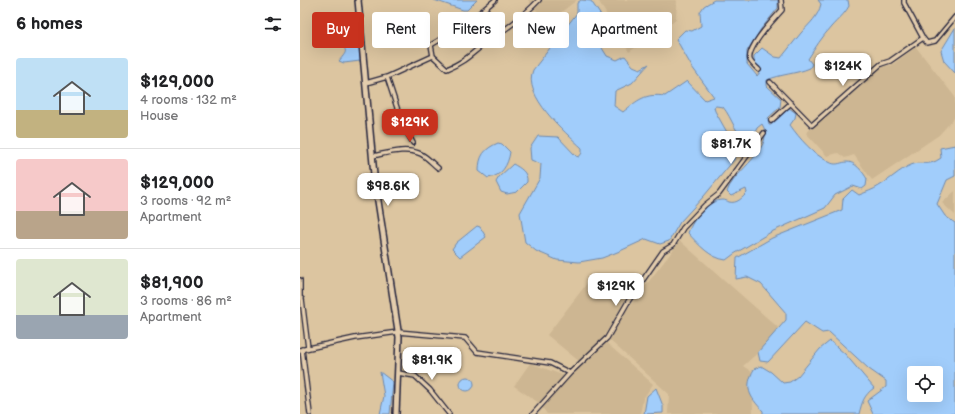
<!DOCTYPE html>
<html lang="en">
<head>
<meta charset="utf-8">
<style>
  body { margin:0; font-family:"Balsamiq Sans",sans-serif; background:#f6f6f6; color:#202124; height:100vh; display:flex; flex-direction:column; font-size:15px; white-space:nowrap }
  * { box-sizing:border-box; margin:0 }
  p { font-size:13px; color:#757577 }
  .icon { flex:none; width:22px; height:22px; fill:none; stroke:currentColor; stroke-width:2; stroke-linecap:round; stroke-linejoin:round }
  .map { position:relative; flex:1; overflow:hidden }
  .details { display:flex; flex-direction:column; background:#fff; width:300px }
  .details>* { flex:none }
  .hud { position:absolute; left:12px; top:12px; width:380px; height:36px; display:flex; gap:8px }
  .buttons { position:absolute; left:607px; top:366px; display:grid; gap:8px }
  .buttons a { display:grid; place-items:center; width:36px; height:36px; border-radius:4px; background:#fff; box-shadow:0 4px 16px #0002; font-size:20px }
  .price { position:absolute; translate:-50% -34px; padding:0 9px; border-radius:8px; background:#fff; color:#222; font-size:13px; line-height:26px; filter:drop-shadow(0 1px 2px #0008) }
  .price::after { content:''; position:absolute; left:50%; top:24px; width:12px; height:9px; margin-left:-6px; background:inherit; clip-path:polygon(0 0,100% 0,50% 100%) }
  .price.selected { background:#c8321e; color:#fff }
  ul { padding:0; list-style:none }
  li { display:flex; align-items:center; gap:12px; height:100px; padding:0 16px }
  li+li { border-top:1px solid #e0e0e0 }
  li span { display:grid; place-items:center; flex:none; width:112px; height:80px; border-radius:4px; color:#555 }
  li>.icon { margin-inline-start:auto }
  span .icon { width:48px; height:48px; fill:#fffc; stroke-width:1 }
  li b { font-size:17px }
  h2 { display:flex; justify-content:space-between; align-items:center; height:48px; padding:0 16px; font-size:17px }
  .chip { padding:0 14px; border-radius:4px; background:#fff; box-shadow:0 4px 16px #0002; font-size:14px; line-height:36px }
  .chip.selected { background:#c8321e; color:#fff }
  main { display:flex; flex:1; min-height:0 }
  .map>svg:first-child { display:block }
</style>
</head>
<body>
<main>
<section class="details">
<h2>6 homes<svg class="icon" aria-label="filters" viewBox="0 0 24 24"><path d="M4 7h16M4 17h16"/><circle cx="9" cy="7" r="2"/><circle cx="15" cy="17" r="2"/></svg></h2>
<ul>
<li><span style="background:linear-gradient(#bfe0f5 65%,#c2b280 0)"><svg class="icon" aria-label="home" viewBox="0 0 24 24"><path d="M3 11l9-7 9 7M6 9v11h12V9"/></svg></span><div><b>$129,000</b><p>4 rooms · 132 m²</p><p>House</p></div></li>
<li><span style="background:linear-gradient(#f6c9c9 65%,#b9a48a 0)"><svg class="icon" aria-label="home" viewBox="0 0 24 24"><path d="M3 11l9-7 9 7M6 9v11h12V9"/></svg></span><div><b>$129,000</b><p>3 rooms · 92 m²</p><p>Apartment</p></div></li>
<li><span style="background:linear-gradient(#dfe7d0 70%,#9aa5b1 0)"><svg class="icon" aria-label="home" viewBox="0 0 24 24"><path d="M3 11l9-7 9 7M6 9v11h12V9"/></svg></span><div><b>$81,900</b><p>3 rooms · 86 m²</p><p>Apartment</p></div></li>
</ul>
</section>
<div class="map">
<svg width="655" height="414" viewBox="0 0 655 414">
  <rect width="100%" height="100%" fill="#dcc5a0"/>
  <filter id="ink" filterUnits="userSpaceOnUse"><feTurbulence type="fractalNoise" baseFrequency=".025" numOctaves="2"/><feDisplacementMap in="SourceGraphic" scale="8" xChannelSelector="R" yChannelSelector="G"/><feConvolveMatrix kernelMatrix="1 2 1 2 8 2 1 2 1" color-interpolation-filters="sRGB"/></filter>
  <g filter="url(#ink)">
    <path fill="#cdb692" d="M 228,0 L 277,0 L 247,23 Z
      M 298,0 L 376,0 L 377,1 L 376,19 L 329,52 Z
      M 616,47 L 655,97 L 655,117 L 639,135 L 572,180 L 554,155 L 545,158 L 538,153 L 527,156 L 506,133 L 581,67 L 592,65 Z
      M 655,191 L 655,215 L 642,203 Z
      M 380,241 L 482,331 L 443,366 L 452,372 L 453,414 L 368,414 L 369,394 L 306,337 Z
      M 288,282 L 326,300 L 302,339 L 353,384 L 343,399 L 340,414 L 247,414 L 239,403 L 214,386 L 230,363 L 265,376 L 280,362 L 247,335 Z"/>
    <path fill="#a1cdfb" stroke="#6e89ae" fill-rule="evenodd" d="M 134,0 L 177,0 L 167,10 L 163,10 Z
      M 281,0 L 291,1 L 308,26 L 304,34 L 297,40 L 307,56 L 317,60 L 325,56 L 333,66 L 340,69 L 349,64 L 332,83 L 315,91 L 314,106 L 323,112 C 338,100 345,93 365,96 L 387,81 L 405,100 L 414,97 L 392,67 L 376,39 L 385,30 L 392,31 L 401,26 L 400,12 L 404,6 L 414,0 L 478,0 L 478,8 L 461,29 L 447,51 L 447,64 L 457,76 L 461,71 L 454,61 L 454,56 L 462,48 L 475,57 L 481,58 C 488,50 494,41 501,33 C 510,23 518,17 521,4 L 518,0 L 548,0 L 549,6 C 544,15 538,19 531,27 C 522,37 515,48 508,59 L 512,64 L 510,68 C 496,74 481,74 467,80 L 467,86 L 481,99 L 480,107 L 468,118 L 469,125 L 471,125 L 489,108 L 496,113 L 495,118 L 490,125 C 500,139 513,154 529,162 C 536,166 539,163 546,162 C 555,161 563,172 567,179 L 566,186 L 562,189 L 553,186 L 535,195 L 525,208 L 471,232 L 434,254 L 426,260 C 410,258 399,245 388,233 C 393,219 407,200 423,200 C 425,200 427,201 429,202 C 437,204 442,198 447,193 L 446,189 L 431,196 L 427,192 C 428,190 429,186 431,184 C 440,168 476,145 462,124 L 457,128 L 450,143 C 435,136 433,119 423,107 L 416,106 L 414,107 L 415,111 L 437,150 L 434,160 L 404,196 L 380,222 L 369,241 L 360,244 L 346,239 L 320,251 L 302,258 L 279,262 L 257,260 L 236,251 L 225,242 L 220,213 L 240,178 L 241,164 L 231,160 L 230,148 L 238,136 L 258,137 L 276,156 L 279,157 L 282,153 L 282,148 C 265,132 222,96 233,70 L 277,13 L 277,3 Z
      M 655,28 L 655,73 L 644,61 L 641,51 Z
      M 48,34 L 55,34 L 59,38 L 60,61 L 44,63 L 39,61 C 49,49 45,53 42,40 Z
      M 198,143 L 202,144 L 210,152 C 208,165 202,176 188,178 L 179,171 C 179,156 184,149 198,143 Z
      M 655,145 L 655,176 L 647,180 L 637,204 L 645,216 L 655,223 L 655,414 L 573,414 L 567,401 L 586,387 L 586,381 L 569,369 L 529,332 L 522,333 L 505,322 L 468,362 L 460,361 L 458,352 L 486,320 L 486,313 L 461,284 L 447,277 L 436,279 L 437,258 L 472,238 L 542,210 L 543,199 L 552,190 L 559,195 C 566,192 573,190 579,186 C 591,179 599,170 611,165 C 622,160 627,168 641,158 L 640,148 ZM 614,373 L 636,373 L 636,395 L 614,395 Z
      M 213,164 C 220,168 228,172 227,182 L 217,192 L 207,194 L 201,192 L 196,182 L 199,177 Z
      M 177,226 L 180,227 L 186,237 L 160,257 L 152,249 L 156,243 Z
      M 530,341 L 545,354 L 574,388 C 564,395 562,402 559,414 L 463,414 L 463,411 C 449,396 444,388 454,369 L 461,366 L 471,372 L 483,383 L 490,382 L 498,376 L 520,349 Z
      M 80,372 L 93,382 L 90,414 L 80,414 L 84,396 Z
      M160 384a7 7 0 1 1 14 0a7 7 0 1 1-14 0Z
      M 356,388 L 363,406 L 363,413 L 344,414 L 347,396 Z"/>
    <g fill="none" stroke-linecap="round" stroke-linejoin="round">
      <defs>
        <path id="street" d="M 195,0 C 175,18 154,32 131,45 L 133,56 L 147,69 C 164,62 169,56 183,45 C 203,31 222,18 239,0
          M 604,0 L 604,3 L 623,38 L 627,43 L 635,41 L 655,17
          M 459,70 C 456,67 452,64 450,60 C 446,48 474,19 482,10 L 481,0
          M 87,77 L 102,123 L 113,143
          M 470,82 L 512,125 L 581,64 L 590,61 L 623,38
          M 66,83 L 87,77 L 133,56
          M 471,121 L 491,103
          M 73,156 C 88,153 106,147 121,154 C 127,157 133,164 138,168
          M 0,280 L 0,298 L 2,299 L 8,348
          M 2,349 L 10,414
          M 0,350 L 55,338 L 98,332 L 165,338 L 177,352 L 250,363 L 270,373
          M 98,373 L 115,376 L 130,390 L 149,414
          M 233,414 L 270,373 L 307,338 L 329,300 L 363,251 L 373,245 L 383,228 L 405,205 L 419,194 L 464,133"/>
        <path id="secondary" d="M 58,0 L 74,175 L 99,337 L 96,414"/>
      </defs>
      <use href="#street" stroke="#22223b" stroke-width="6"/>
      <use href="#secondary" stroke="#22223b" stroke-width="8"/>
      <use href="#street" stroke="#e4cdad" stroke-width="3.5"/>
      <use href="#secondary" stroke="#e4cdad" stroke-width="5"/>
    </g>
  </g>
</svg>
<div class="buttons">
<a><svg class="icon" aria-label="locate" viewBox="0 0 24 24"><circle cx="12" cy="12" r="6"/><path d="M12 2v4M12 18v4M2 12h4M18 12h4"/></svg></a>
</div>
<b class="price" style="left:543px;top:87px">$124K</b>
<b class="price selected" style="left:110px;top:143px">$129K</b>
<b class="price" style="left:431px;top:165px">$81.7K</b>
<b class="price" style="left:88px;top:207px">$98.6K</b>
<b class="price" style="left:316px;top:307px">$129K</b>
<b class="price" style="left:132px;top:381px">$81.9K</b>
<div class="hud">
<a class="chip selected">Buy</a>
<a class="chip">Rent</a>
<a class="chip">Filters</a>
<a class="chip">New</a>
<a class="chip">Apartment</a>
</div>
</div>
</main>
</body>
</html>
